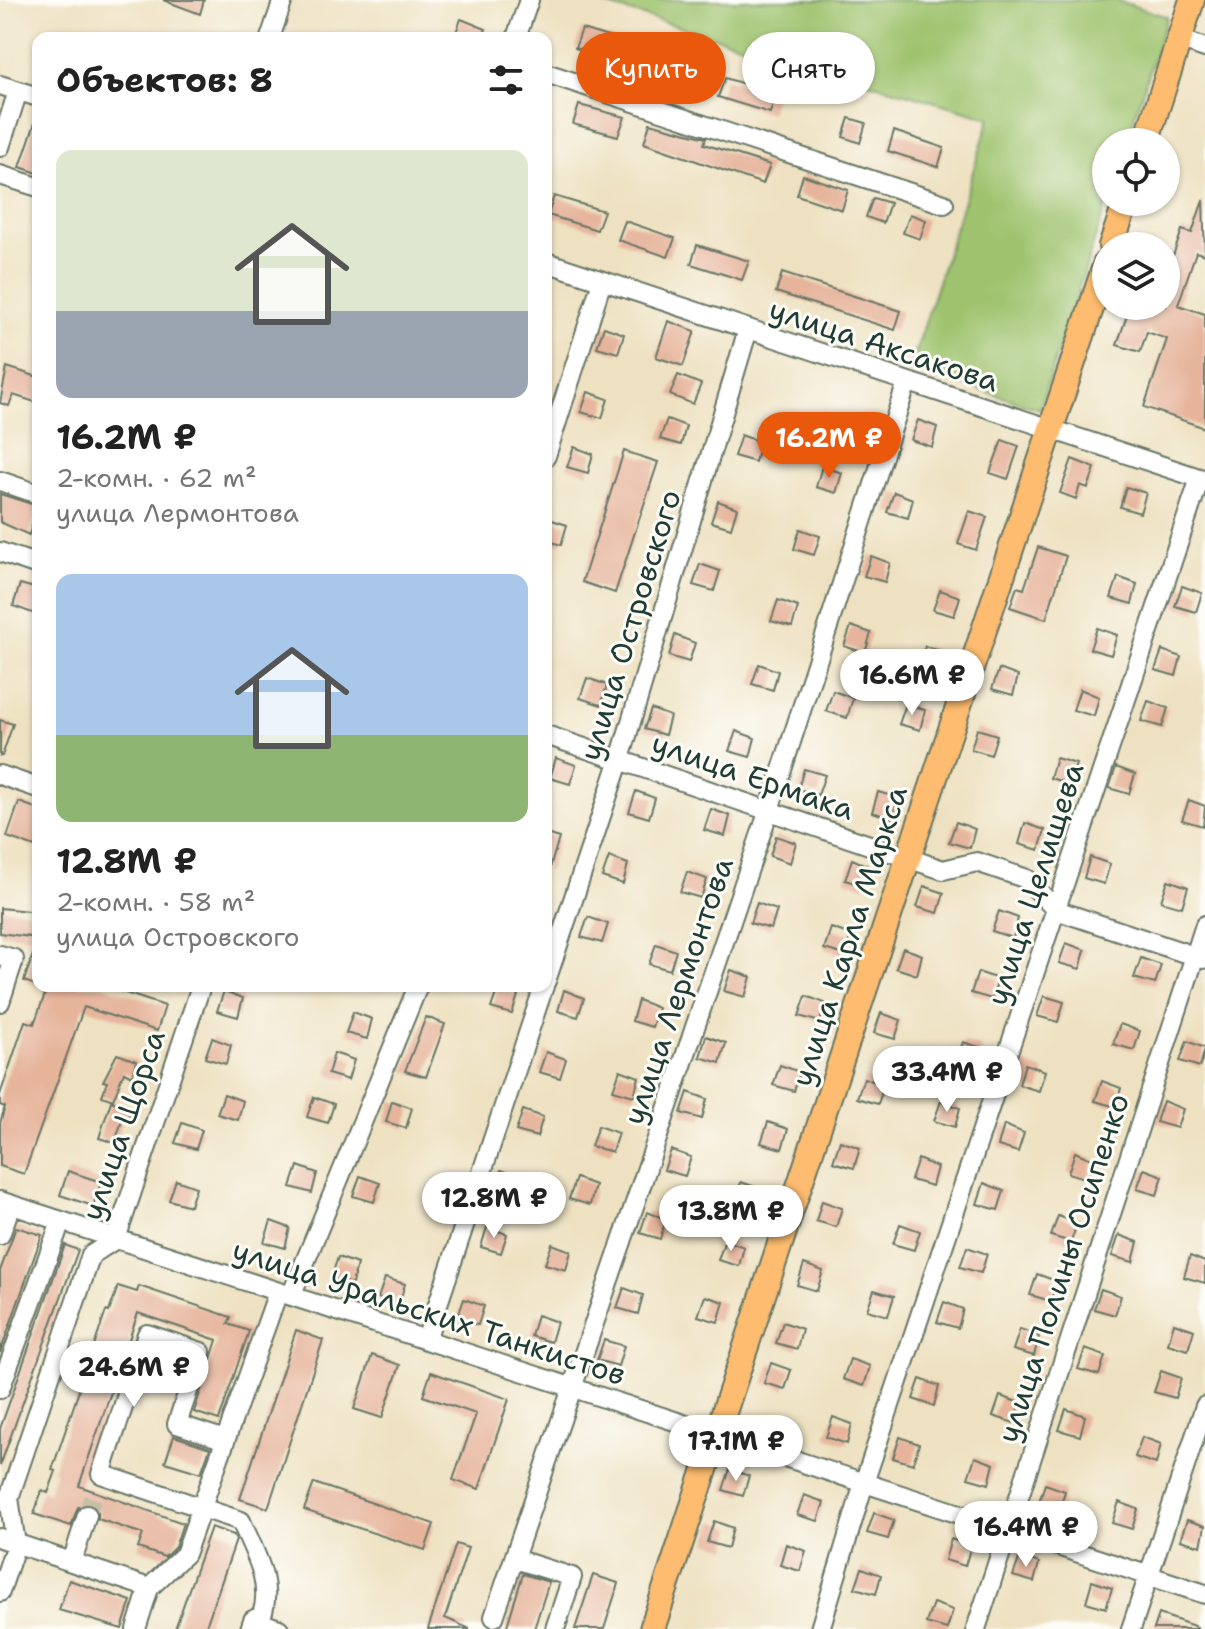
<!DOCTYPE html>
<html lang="ru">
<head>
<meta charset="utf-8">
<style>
  body { margin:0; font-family:"Shantell Sans",sans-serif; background:#f2f2f2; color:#222; height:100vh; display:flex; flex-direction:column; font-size:30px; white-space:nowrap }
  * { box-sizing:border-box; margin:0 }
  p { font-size:26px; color:#767676 }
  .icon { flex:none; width:44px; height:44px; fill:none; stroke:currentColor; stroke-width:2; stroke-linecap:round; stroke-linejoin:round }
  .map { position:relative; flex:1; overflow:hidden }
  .drawer { position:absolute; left:32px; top:32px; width:520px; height:960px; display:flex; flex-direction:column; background:#fff; border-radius:16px; box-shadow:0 2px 6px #0004 }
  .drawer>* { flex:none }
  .hud { position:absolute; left:576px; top:32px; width:508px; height:72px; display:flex; gap:16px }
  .fabs { position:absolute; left:1092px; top:128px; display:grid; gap:16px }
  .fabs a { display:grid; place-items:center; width:88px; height:88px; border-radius:50%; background:#fff; box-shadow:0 2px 6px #0004; font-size:40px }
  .price { position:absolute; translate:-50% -68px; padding:0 18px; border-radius:28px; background:#fff; color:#222; font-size:26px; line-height:52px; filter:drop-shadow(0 2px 4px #0008) }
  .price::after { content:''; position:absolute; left:50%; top:48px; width:24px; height:18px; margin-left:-12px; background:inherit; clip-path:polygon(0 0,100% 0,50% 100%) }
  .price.on { background:#ea580c; color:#fff }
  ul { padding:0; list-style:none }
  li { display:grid; align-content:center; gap:16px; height:424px; padding:0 24px }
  li span { display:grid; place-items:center; height:248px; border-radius:16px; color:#555 }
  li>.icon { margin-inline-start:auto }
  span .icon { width:144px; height:144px; fill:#fffc; stroke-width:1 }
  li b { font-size:34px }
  h2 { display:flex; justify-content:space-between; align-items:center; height:96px; padding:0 24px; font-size:34px }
  .pill { padding:0 28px; border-radius:36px; background:#fff; box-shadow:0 2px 6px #0004; font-size:28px; line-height:72px }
  .pill.on { background:#ea580c; color:#fff }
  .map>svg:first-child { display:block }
</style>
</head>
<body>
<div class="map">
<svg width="1205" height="1629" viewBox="0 0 1205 1629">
  <rect width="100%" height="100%" fill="#fdfcf7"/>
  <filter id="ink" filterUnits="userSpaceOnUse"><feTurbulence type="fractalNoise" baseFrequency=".0125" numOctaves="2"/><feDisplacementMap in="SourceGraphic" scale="16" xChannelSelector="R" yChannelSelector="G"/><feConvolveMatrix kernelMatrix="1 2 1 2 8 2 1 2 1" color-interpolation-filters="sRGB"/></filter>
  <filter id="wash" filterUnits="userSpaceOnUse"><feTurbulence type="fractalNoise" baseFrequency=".006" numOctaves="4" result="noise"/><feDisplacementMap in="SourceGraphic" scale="32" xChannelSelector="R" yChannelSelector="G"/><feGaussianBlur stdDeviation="1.8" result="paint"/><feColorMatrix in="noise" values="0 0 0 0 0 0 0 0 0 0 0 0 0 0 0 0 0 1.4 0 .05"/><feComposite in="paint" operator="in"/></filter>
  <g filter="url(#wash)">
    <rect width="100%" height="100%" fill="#eee1c1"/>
    <path fill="#9ec26d" stroke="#5e8050" stroke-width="2" d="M 589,0 L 1116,0 L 1167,17 L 1126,142 L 1106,142 L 1107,202 L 1039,409 L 911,367 L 990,118 Z"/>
    <g id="blocks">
      <path fill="#e6b49b" d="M 163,0 L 204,0 L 200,14 Z
        M 461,19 L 486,29 L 482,38 L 454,38 Z
        M 582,29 L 631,44 L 625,63 L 575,48 Z
        M 652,54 L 703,71 L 696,90 L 646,73 Z
        M 725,78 L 776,94 L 770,113 L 718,97 Z
        M 579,105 L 625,117 L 618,136 L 573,124 Z
        M 849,118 L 866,123 L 860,143 L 843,137 Z
        M 36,120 L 38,120 L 38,173 L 20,167 Z
        M 650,123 L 706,138 L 704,144 L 770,165 L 763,184 L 644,143 Z
        M 894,131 L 944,148 L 938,167 L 888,151 Z
        M 803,175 L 848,190 L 842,210 L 797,195 Z
        M 554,196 L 604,211 L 597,230 L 548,215 Z
        M 873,198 L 890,203 L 883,223 L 866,217 Z
        M 1203,200 L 1205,255 L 1196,252 L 1178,305 L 1205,314 L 1205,428 L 1144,407 L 1167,339 L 1147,332 L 1140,352 L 1117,345 L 1130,306 L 1166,306 L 1166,276 L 1182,230 L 1192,233 Z
        M 910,214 L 926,220 L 920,239 L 903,233 Z
        M 625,221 L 675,238 L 668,257 L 618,240 Z
        M 697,245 L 749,261 L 742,280 L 691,264 Z
        M 782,273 L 901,311 L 895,330 L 776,292 Z
        M 668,321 L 695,331 L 683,366 L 656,357 Z
        M 604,327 L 624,334 L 618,353 L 597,347 Z
        M 7,367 L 38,377 L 38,403 L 13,395 L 9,406 L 0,403 Z
        M 678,375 L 701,384 L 693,404 L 670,395 Z
        M 588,392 L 608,399 L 602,418 L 581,412 Z
        M 667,419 L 686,426 L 681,445 L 660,439 Z
        M 918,420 L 937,427 L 932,447 L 911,440 Z
        M 741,435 L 760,442 L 755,462 L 734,456 Z
        M 1002,440 L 1019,446 L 1008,479 L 990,473 Z
        M 574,447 L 593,454 L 588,473 L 567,467 Z
        M 624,451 L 658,462 L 615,593 L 582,582 Z
        M 1072,459 L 1095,468 L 1088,488 L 1080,485 L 1076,499 L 1060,493 Z
        M 822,466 L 842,473 L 836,493 L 816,487 Z
        M 1126,487 L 1146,493 L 1140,513 L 1120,507 Z
        M 894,492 L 913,499 L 908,518 L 887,512 Z
        M 0,494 L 38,506 L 29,535 L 0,522 Z
        M 718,501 L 737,508 L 731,528 L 711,522 Z
        M 969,511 L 987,517 L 976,550 L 958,544 Z
        M 546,518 L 567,525 L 561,545 L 546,540 Z
        M 800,529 L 820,536 L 814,555 L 794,549 Z
        M 1038,547 L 1066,556 L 1046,619 L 1010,607 L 1017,587 L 1024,589 Z
        M 871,556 L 890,563 L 885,582 L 864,576 Z
        M 700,564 L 720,571 L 714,591 L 693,585 Z
        M 1118,577 L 1137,584 L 1132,604 L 1111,598 Z
        M 20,584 L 38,589 L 38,615 L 13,606 Z
        M 1182,586 L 1202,593 L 1196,612 L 1175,606 Z
        M 940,590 L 960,597 L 954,616 L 933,610 Z
        M 778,600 L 798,607 L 792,627 L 771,621 Z
        M 851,626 L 871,633 L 865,653 L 844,646 Z
        M 1097,628 L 1117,635 L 1111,655 L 1090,649 Z
        M 675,635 L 695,643 L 689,662 L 669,656 Z
        M 925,646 L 945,653 L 939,673 L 918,667 Z
        M 1162,650 L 1181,657 L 1176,676 L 1155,670 Z
        M 759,664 L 778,671 L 773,690 L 752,684 Z
        M 999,669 L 1018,676 L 1013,695 L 992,689 Z
        M 587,678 L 607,685 L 601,705 L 580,698 Z
        M 1080,689 L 1099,697 L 1094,716 L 1073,710 Z
        M 833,691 L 853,698 L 847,718 L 826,711 Z
        M 1148,701 L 1168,708 L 1162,727 L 1141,721 Z
        M 906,704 L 925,710 L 920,730 L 899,724 Z
        M 651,709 L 670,716 L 665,735 L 644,729 Z
        M 0,720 L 13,724 L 2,756 L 0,756 Z
        M 977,729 L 997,735 L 991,755 L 971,749 Z
        M 736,731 L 755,738 L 750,757 L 729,751 Z
        M 556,758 L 576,765 L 570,784 L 550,778 Z
        M 1056,758 L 1076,764 L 1070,784 L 1050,778 Z
        M 1116,767 L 1135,774 L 1129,794 L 1109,788 Z
        M 804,769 L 825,775 L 818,795 L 798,789 Z
        M 636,791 L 655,798 L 649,818 L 629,812 Z
        M 878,792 L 899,798 L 892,818 L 872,812 Z
        M 1189,800 L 1205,806 L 1203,826 L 1182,820 Z
        M 19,802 L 38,809 L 38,848 L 7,837 Z
        M 711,809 L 730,816 L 725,836 L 704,830 Z
        M 956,822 L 975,829 L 970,848 L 949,842 Z
        M 1025,823 L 1045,830 L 1039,850 L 1019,844 Z
        M 546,834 L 559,838 L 549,871 L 546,870 Z
        M 776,836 L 796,843 L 790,863 L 770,856 Z
        M 609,857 L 628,864 L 623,884 L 602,877 Z
        M 1090,857 L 1110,864 L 1104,884 L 1084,878 Z
        M 852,859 L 871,867 L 865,886 L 845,880 Z
        M 687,872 L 707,879 L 701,898 L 680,892 Z
        M 1168,880 L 1188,887 L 1182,907 L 1161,901 Z
        M 924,886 L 944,893 L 938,913 L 917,907 Z
        M 757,903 L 777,910 L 771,929 L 750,923 Z
        M 0,908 L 38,912 L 38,938 L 0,933 Z
        M 999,911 L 1018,918 L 1013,938 L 992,931 Z
        M 588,917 L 608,924 L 602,943 L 581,937 Z
        M 831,928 L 851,935 L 845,955 L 824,949 Z
        M 1066,943 L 1085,950 L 1080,969 L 1059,963 Z
        M 656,944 L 676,951 L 670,970 L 649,964 Z
        M 36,946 L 38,947 L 38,986 L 24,981 Z
        M 903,948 L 922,955 L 917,975 L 896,968 Z
        M 1141,958 L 1161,965 L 1155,984 L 1134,978 Z
        M 731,970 L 751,977 L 745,997 L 724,991 Z
        M 978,972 L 998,979 L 992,999 L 971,993 Z
        M 48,986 L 104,986 L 165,1006 L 157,1031 L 84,1007 L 24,1174 L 0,1166 L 0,1123 L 5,1107 L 0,1105 L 0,1095 L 25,1021 L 34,1024 Z
        M 498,988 L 518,995 L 512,1014 L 491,1008 Z
        M 564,990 L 584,998 L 578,1017 L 558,1011 Z
        M 224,991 L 243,998 L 238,1017 L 217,1011 Z
        M 806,996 L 825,1003 L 820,1022 L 799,1016 Z
        M 1044,996 L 1064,1002 L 1058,1022 L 1037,1016 Z
        M 638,1000 L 658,1008 L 652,1027 L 632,1021 Z
        M 353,1012 L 372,1019 L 367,1039 L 346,1033 Z
        M 881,1013 L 901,1020 L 895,1039 L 874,1033 Z
        M 426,1017 L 445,1024 L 426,1077 L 405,1071 Z
        M 1120,1024 L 1140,1031 L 1134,1050 L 1113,1044 Z
        M 706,1036 L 726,1043 L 720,1063 L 700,1057 Z
        M 212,1038 L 231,1045 L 226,1064 L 205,1058 Z
        M 1187,1041 L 1205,1048 L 1200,1067 L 1180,1061 Z
        M 963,1042 L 982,1048 L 977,1068 L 956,1062 Z
        M 546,1052 L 566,1059 L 560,1078 L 539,1072 Z
        M 334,1053 L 354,1060 L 348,1080 L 328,1074 Z
        M 117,1054 L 137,1061 L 132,1076 L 124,1072 L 113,1100 L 102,1096 L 107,1082 L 103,1081 Z
        M 1025,1064 L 1045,1071 L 1039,1091 L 1019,1085 Z
        M 780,1065 L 800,1072 L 794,1091 L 773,1085 Z
        M 620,1070 L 639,1077 L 634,1096 L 613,1090 Z
        M 864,1078 L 884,1085 L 878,1104 L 857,1098 Z
        M 1102,1081 L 1121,1088 L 1116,1107 L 1095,1101 Z
        M 688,1092 L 707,1099 L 702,1119 L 681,1113 Z
        M 224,1094 L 243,1101 L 238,1120 L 217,1114 Z
        M 314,1097 L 334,1104 L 328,1123 L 307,1117 Z
        M 111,1101 L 131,1108 L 128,1118 L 123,1117 L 115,1143 L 99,1138 Z
        M 392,1101 L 412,1108 L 406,1128 L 386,1122 Z
        M 941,1101 L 960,1108 L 955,1127 L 934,1121 Z
        M 1163,1101 L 1183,1109 L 1177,1128 L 1156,1122 Z
        M 523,1110 L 543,1117 L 537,1137 L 516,1131 Z
        M 768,1122 L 788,1129 L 782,1149 L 761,1143 Z
        M 182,1123 L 202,1130 L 196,1149 L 175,1143 Z
        M 1004,1125 L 1024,1133 L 1018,1152 L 998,1146 Z
        M 598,1126 L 618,1133 L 612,1152 L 591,1146 Z
        M 840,1141 L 860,1148 L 854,1168 L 833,1162 Z
        M 671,1150 L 691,1157 L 685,1176 L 664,1170 Z
        M 1075,1152 L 1094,1160 L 1088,1179 L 1068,1173 Z
        M 918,1159 L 937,1167 L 932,1186 L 911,1180 Z
        M 298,1166 L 317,1173 L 312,1193 L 291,1187 Z
        M 1144,1169 L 1163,1176 L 1157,1195 L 1137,1189 Z
        M 501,1170 L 521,1177 L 515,1196 L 494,1190 Z
        M 68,1171 L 101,1182 L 93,1206 L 60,1195 Z
        M 360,1176 L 380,1183 L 374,1202 L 353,1196 Z
        M 576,1178 L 595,1185 L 590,1205 L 569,1199 Z
        M 176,1180 L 196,1187 L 190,1206 L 169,1200 Z
        M 741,1182 L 761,1189 L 755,1209 L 735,1203 Z
        M 984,1183 L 1004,1191 L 998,1210 L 977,1204 Z
        M 822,1201 L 842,1208 L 836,1227 L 816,1221 Z
        M 647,1212 L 666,1219 L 660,1239 L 640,1233 Z
        M 1058,1216 L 1077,1223 L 1071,1242 L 1051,1236 Z
        M 271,1221 L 290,1228 L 285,1248 L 264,1242 Z
        M 900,1224 L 920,1231 L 914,1250 L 893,1244 Z
        M 16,1227 L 42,1235 L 0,1353 L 0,1271 Z
        M 487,1227 L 507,1234 L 501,1253 L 481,1247 Z
        M 1119,1235 L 1138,1242 L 1133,1262 L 1112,1256 Z
        M 725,1240 L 744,1247 L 739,1266 L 718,1260 Z
        M 552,1244 L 571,1251 L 566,1270 L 545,1264 Z
        M 65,1245 L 78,1250 L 0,1466 L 0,1429 Z
        M 967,1247 L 987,1254 L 981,1273 L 960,1267 Z
        M 1190,1256 L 1205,1262 L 1205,1283 L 1184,1277 Z
        M 338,1257 L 357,1264 L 352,1284 L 331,1278 Z
        M 804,1264 L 823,1271 L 817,1291 L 797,1285 Z
        M 1037,1274 L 1056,1281 L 1051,1301 L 1030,1295 Z
        M 385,1278 L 405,1284 L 399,1304 L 378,1298 Z
        M 118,1286 L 137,1292 L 139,1286 L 231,1317 L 228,1324 L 249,1331 L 219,1420 L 194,1412 L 217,1340 L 138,1313 L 79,1486 L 183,1523 L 175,1547 L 165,1557 L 138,1548 L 143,1534 L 98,1519 L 98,1512 L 91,1504 L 78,1507 L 71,1526 L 34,1514 L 42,1490 L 48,1493 L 56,1471 L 52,1470 L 106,1311 L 109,1312 Z
        M 624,1288 L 643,1295 L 638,1314 L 617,1308 Z
        M 1101,1289 L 1121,1296 L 1115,1315 L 1094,1309 Z
        M 874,1290 L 894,1296 L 888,1316 L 867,1310 Z
        M 705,1296 L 724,1302 L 718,1322 L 698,1316 Z
        M 464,1299 L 484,1306 L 478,1325 L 457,1319 Z
        M 944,1302 L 963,1309 L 958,1328 L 937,1322 Z
        M 537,1315 L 557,1322 L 551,1342 L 531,1336 Z
        M 783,1322 L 802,1329 L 797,1349 L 776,1343 Z
        M 1174,1323 L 1194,1330 L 1188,1350 L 1168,1344 Z
        M 1020,1329 L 1039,1336 L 1034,1356 L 1013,1350 Z
        M 296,1330 L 323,1340 L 268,1508 L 240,1499 Z
        M 604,1340 L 624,1346 L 618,1366 L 597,1360 Z
        M 1085,1349 L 1105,1356 L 1099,1375 L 1078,1369 Z
        M 372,1355 L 400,1365 L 382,1418 L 354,1409 Z
        M 850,1359 L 870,1366 L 864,1386 L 843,1379 Z
        M 771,1363 L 791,1370 L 785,1389 L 764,1383 Z
        M 1161,1371 L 1181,1378 L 1175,1398 L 1154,1392 Z
        M 431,1372 L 509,1399 L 479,1489 L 453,1480 L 476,1414 L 423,1396 Z
        M 920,1379 L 939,1386 L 934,1406 L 913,1399 Z
        M 1000,1396 L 1020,1403 L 1014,1423 L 993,1416 Z
        M 1066,1409 L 1085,1416 L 1080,1436 L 1059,1430 Z
        M 833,1417 L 852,1424 L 847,1444 L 826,1437 Z
        M 174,1436 L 210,1448 L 201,1473 L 165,1462 Z
        M 900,1437 L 919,1444 L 913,1464 L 893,1458 Z
        M 1142,1437 L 1161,1444 L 1156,1464 L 1135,1457 Z
        M 975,1457 L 994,1464 L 989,1484 L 968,1478 Z
        M 730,1469 L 749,1476 L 743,1496 L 723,1490 Z
        M 314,1483 L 434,1524 L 425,1550 L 304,1510 Z
        M 1045,1484 L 1065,1491 L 1059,1511 L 1038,1505 Z
        M 804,1495 L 824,1502 L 818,1521 L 797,1515 Z
        M 1119,1502 L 1138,1509 L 1132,1529 L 1112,1523 Z
        M 874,1513 L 894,1520 L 888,1539 L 867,1533 Z
        M 1187,1520 L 1205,1526 L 1201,1546 L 1180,1540 Z
        M 714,1521 L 733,1528 L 728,1548 L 707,1542 Z
        M 211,1527 L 234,1535 L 236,1540 L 205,1629 L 175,1629 Z
        M 951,1539 L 971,1546 L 965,1566 L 945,1560 Z
        M 456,1544 L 468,1548 L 445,1618 L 470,1629 L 428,1629 Z
        M 786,1544 L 806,1551 L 800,1571 L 780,1565 Z
        M 1020,1556 L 1039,1563 L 1034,1582 L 1013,1576 Z
        M 862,1568 L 881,1575 L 876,1594 L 855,1588 Z
        M 523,1574 L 549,1582 L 534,1629 L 506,1629 Z
        M 593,1575 L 618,1583 L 616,1591 L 604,1629 L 575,1629 Z
        M 69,1580 L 131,1601 L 122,1629 L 59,1610 Z
        M 1092,1581 L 1112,1588 L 1106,1608 L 1086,1602 Z
        M 933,1603 L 953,1610 L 947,1629 L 926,1623 Z
        M 1159,1614 L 1197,1627 L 1197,1629 L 1154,1629 Z"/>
    </g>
  </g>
  <g filter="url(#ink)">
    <use href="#blocks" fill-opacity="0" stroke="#677665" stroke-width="2"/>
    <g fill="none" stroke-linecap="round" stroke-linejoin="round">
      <path stroke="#c5c0a5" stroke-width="18" stroke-dasharray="18 9" stroke-linecap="butt" d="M 87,1515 L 95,1491"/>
      <defs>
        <path id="minor" d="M 270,38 L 283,0
          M 516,38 L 529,0
          M 1179,39 L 1205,48
          M 546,73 L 944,204
          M 0,85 L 38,97
          M 0,147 L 18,91
          M 0,175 L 38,187
          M 546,262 L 1205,480
          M 546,456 L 602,281
          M 0,481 L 38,494
          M 0,552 L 38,565
          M 546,735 L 943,870 L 977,862 L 1027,879 L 1056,910 L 1203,959
          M 0,775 L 38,788
          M 0,955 L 14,959 L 0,1002
          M 546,981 L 620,759 L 748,329
          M 0,1201 L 1205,1594
          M 0,1235 L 11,1205
          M 291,1296 L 418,986
          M 426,1340 L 544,986
          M 0,1389 L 61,1221
          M 225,1440 L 177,1424 L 201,1352 L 147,1334 L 101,1474 L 241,1521 C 254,1552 273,1582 262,1615 L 253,1620 L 250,1629
          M 0,1538 L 149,1588
          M 515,1559 L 572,1577 L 555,1629
          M 72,1562 L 87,1515
          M 0,1592 L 16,1544 L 9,1498 L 91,1255 L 116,1239 L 201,986
          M 494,1617 L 769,810 L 907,382
          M 253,1620 L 279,1629
          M 136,1629 L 149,1588 L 185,1554 L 278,1292
          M 820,1629 L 864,1483 L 1200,478
          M 976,1629 L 1205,925
          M 1131,1629 L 1205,1406"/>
        <path id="major" d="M 1146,142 L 1192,0
          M 1111,246 L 1126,202
          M 652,1629 L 1106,263"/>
      </defs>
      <use href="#minor" stroke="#677665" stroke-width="22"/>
      <use href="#major" stroke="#677665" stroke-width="28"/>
      <use href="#minor" stroke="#fff" stroke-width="18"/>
      <use href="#major" stroke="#fdbc6f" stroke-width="24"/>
    </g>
  </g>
  <g text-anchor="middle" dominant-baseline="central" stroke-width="6" stroke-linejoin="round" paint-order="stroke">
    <g font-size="30" fill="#1f3d34" stroke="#fdfcf7">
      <text transform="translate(884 345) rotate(18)">улица Аксакова</text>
      <text transform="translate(630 625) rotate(-73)">улица Островского</text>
      <text transform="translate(753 776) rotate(19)">улица Ермака</text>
      <text transform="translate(1035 884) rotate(-72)">улица Целищева</text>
      <text transform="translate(849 936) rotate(-72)">улица Карла Маркса</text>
      <text transform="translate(678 991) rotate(-71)">улица Лермонтова</text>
      <text transform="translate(123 1125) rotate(-71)">улица Щорса</text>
      <text transform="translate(1063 1268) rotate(-72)">улица Полины Осипенко</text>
      <text transform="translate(429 1312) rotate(18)">улица Уральских Танкистов</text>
    </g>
  </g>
</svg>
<div class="fabs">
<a><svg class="icon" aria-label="locate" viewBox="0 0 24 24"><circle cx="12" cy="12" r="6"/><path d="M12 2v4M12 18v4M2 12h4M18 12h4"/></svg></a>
<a><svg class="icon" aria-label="layers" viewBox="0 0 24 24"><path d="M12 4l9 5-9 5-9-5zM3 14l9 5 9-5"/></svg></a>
</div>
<b class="price on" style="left:829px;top:480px">16.2M ₽</b>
<b class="price" style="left:912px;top:717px">16.6M ₽</b>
<b class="price" style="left:947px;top:1114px">33.4M ₽</b>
<b class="price" style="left:494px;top:1240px">12.8M ₽</b>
<b class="price" style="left:731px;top:1253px">13.8M ₽</b>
<b class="price" style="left:134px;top:1409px">24.6M ₽</b>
<b class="price" style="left:736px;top:1483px">17.1M ₽</b>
<b class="price" style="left:1026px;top:1569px">16.4M ₽</b>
<div class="hud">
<a class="pill on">Купить</a>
<a class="pill">Снять</a>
</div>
<section class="drawer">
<h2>Объектов: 8<svg class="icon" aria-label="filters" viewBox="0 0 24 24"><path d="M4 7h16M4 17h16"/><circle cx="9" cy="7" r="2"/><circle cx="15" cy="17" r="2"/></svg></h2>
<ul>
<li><span style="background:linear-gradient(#dfe7d0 65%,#9aa5b1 0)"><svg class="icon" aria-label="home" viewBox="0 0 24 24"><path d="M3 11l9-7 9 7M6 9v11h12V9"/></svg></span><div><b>16.2M ₽</b><p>2-комн. · 62 m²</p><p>улица Лермонтова</p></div></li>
<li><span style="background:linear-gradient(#a9c7e8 65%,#8fb573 0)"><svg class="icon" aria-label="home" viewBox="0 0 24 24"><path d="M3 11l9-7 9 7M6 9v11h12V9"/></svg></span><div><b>12.8M ₽</b><p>2-комн. · 58 m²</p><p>улица Островского</p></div></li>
</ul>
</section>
</div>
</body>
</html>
